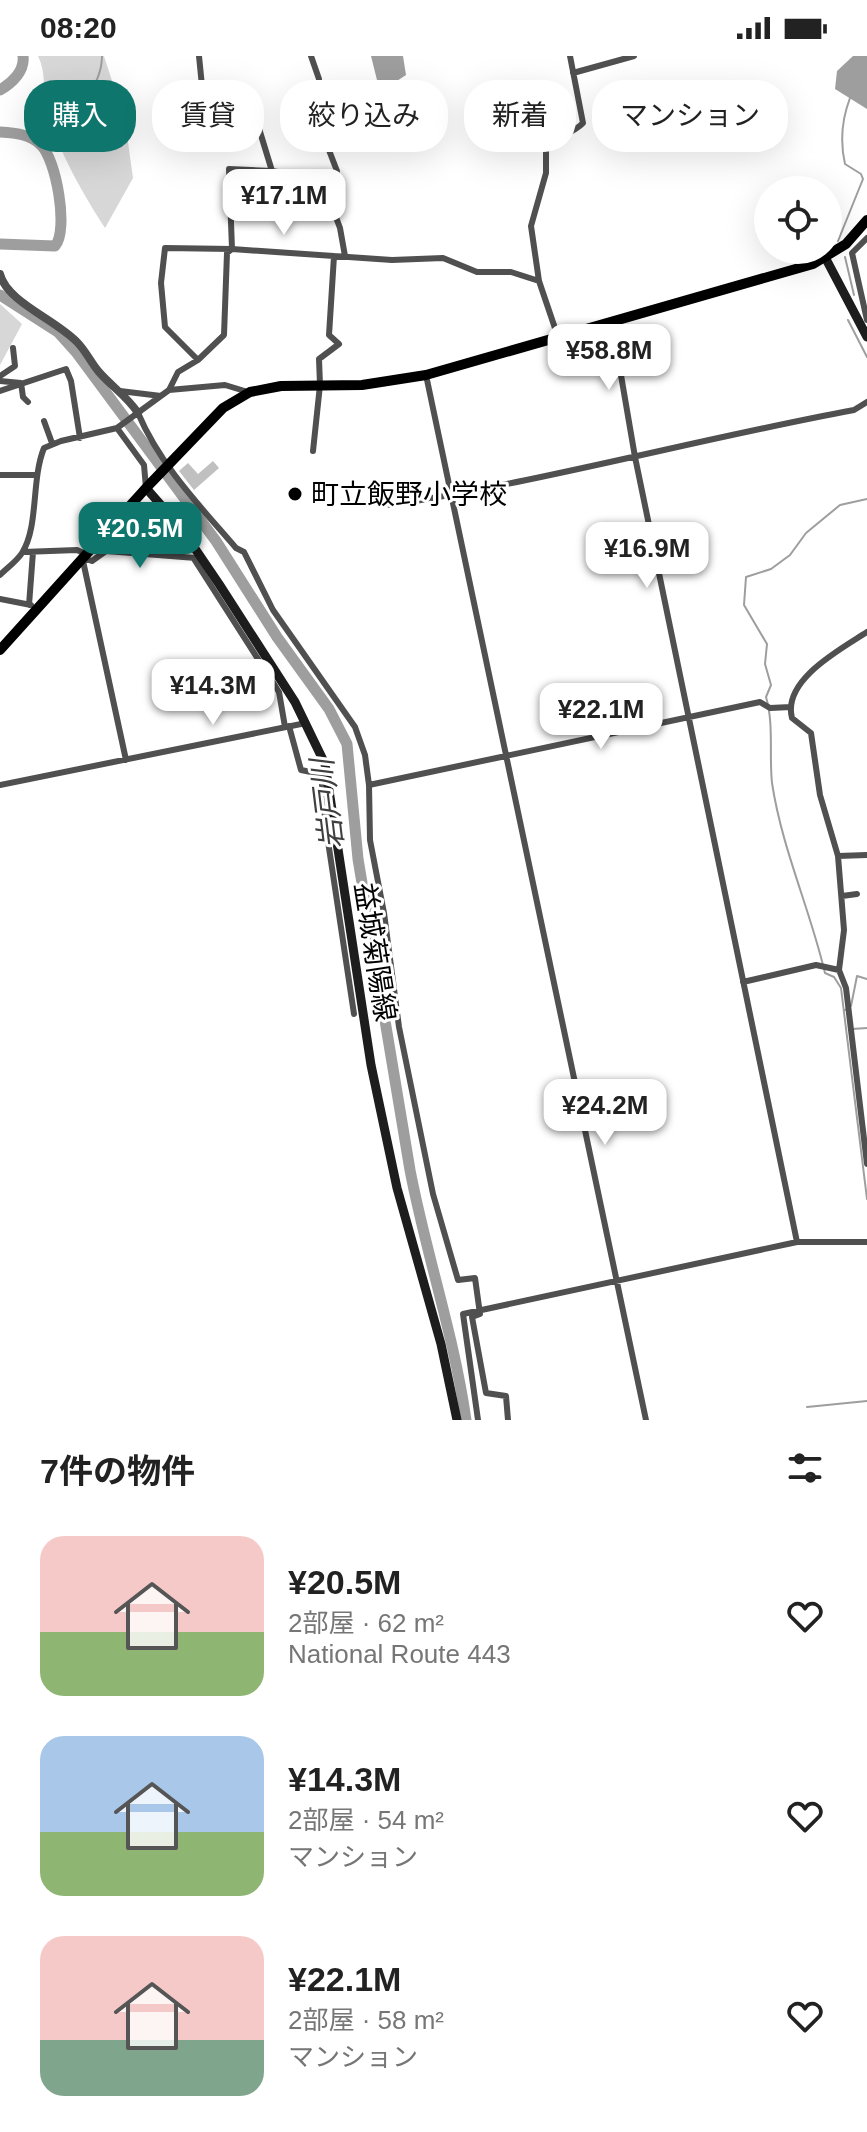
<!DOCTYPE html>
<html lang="ja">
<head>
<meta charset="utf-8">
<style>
  body { margin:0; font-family:Arial,"Noto Sans JP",sans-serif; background:#f6f6f6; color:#222; height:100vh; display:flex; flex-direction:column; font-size:30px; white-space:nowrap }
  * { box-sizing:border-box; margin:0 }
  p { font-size:26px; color:#767676 }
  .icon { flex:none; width:44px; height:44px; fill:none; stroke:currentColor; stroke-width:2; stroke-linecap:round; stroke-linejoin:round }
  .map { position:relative; height:1364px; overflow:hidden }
  .details { display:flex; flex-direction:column; background:#fff; flex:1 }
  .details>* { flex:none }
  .guide { position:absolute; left:24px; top:24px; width:820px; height:72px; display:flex; gap:16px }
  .fabs { position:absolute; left:754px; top:120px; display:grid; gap:16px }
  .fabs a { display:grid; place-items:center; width:88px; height:88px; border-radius:50%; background:#fff; box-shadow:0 8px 32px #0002; font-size:40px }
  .price { position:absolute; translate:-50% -68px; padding:0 18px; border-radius:16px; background:#fff; color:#222; font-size:26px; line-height:52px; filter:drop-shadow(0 2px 4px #0008) }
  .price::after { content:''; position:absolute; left:50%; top:48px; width:24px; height:18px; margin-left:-12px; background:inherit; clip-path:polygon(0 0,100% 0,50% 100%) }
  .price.current { background:#0f766e; color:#fff }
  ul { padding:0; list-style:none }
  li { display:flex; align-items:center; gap:24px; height:200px; padding:0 40px }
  li span { display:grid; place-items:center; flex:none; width:224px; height:160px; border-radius:24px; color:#555 }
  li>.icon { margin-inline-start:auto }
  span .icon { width:96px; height:96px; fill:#fffc; stroke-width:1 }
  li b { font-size:34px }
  h2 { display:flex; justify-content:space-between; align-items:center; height:96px; padding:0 40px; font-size:34px }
  .chip { padding:0 28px; border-radius:32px; background:#fff; box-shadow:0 8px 32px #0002; font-size:28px; line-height:72px }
  .chip.current { background:#0f766e; color:#fff }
  .status { display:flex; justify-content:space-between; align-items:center; height:56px; padding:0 40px; background:#fff; direction:ltr }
  .status svg { height:22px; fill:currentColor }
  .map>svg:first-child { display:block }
</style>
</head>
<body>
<div class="status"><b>08:20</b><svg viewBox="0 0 49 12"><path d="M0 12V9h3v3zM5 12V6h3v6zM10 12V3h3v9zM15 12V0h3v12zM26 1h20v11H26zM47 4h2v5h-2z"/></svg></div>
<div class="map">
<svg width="867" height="1364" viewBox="0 0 867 1364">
  <rect width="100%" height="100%" fill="#fff"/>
  <path fill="#d7d7d7" d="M 38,0 L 104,0 L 125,65 L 133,122 L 105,172 C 83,138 58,94 47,55 C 42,36 47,18 38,0 Z
    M 0,248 L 22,268 L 0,309 Z"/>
  <path fill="#9e9e9e" d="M 371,0 L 403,0 L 406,19 L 380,36 Z
    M 853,0 L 867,0 L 867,53 L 835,33 L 837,15 Z"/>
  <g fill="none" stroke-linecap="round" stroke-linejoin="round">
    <path stroke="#9e9e9e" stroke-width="2" d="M 42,89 C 66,65 102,36 102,0
      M 838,185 L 863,123 L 861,118 L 845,108 C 840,86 842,63 850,42
      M 845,201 L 854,239
      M 848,264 L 867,301
      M 867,443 L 840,449 L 806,477 L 790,499 L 771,513 L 746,521 L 744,549 L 767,588 L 765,608 L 771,629 L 766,641 C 774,668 769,699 772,727 C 782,793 810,853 825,917 L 834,921 L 841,932 L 867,1143
      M 845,954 L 851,950 L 857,920 L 867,923
      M 852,973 L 867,972
      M 807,1351 L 867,1345"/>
    <path stroke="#9e9e9e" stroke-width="11" d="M 0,34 C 12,27 25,15 23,0
      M 0,76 C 15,77 30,78 41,89 C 56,103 69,174 55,190 L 0,188
      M 0,239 L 58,276 L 76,296 L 216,485 L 277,581 L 329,653 L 347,688 L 358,803 L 410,1114 C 426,1198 454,1279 466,1364"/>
  </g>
  <path fill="#c0c0c0" d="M 213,405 L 219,412 L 194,434 L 179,415 L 188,407 L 198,418 Z"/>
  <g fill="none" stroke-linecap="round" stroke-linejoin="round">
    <path stroke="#505050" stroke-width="6" d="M 199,0 L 202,30 L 206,35 L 223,42 L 257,66 L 272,115
      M 573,17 L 634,0
      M 322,124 L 340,172 L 345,200
      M 867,182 L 852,197 L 867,264
      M 601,269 L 605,281 L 616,290 L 635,401 L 797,1186
      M 558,281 L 539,225 L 531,170 L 546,117 L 546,88 C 558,79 573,78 583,67 L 570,0
      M 198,304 L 165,271 L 161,227 L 165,192 L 232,193 L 392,204 L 443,202 L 477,216 L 511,216 L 539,225
      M 426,319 L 646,1364
      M 0,320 L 15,310 L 13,292
      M 0,325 L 21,327 L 23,341 L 28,346
      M 169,334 L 178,316 L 198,304 L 224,279 L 227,197 L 232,193 L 229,113 L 272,115 L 322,124 L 337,115 L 322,76 L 319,23 L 311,0
      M 0,335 L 66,313 L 71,325 L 80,382
      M 120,335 L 161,340
      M 138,357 C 160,409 199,449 236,492 L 244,496 L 273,554 L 355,671 L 365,699 L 369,729 L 370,784 L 384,857 L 399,971 L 433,1138 L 458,1224 L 475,1222 L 480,1258 L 472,1261 L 486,1337 L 506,1340 L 508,1364
      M 44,365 L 52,387
      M 117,372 L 144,409 L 146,432
      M 313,395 L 320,329 L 319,303 L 339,288 L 329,279 L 334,200
      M 0,419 L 36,419
      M 390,449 C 546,425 698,383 854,354 L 867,346
      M 23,496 L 77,494 L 86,498
      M 84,502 L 92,505 L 106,495 L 196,502
      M 194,503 L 279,636 L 285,671
      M 83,505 L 126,704
      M 0,519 C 7,512 17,505 22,497 C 39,470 31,424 44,392 L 61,385 L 117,372 L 169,334 L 225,329 L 248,336
      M 0,543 L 31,549
      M 29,549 L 33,496
      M 867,576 C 841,593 782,624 792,662 L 811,677 L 820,739 L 838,800 L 844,874 L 839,914 L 846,932 L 867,1108
      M 289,670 L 301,714 L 321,718 L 326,772 L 354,958
      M 0,729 L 306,667
      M 369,729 L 760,646 L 770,652 L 791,651
      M 838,800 L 867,799
      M 842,840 L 857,838
      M 743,926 L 816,909 L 839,914
      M 478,1364 L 463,1258 L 797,1186 L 867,1186"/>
    <path stroke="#505050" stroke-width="8" d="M 0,218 C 7,246 55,263 77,286 C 86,295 91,307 99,316 C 112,331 127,340 138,357"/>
    <path stroke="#1d1d1d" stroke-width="9" d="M 826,203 L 867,281
      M 146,432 L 181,472 L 219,528 L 295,646 L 325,708 L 371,1009 L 397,1132 L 441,1288 L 457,1364"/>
    <path stroke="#000" stroke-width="10" d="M 0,594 L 146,432 L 223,352 L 250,336 L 281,330 L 362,329 L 426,319 L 813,208 L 846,188 L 867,164"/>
  </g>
  <circle fill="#000" stroke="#fff" stroke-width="3" cx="295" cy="438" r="8"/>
  <g text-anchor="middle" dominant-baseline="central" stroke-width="6" stroke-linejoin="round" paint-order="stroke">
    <g font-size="28" fill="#000" stroke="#fff" text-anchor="start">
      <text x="311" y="438">町立飯野小学校</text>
    </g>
    <g font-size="28" fill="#000" stroke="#fff">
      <text transform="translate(375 896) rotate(81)">益城菊陽線</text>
    </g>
    <g font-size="30" font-style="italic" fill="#3f3f3f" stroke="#fff">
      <text transform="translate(327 748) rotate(-97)">岩戸川</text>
    </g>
  </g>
</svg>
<div class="fabs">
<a><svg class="icon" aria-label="locate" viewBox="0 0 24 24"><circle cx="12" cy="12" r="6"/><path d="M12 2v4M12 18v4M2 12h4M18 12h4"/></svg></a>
</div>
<b class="price" style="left:284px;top:181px">¥17.1M</b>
<b class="price" style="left:609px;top:336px">¥58.8M</b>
<b class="price current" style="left:140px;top:514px">¥20.5M</b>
<b class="price" style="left:647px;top:534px">¥16.9M</b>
<b class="price" style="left:213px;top:671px">¥14.3M</b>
<b class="price" style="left:601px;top:695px">¥22.1M</b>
<b class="price" style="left:605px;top:1091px">¥24.2M</b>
<div class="guide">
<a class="chip current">購入</a>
<a class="chip">賃貸</a>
<a class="chip">絞り込み</a>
<a class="chip">新着</a>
<a class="chip">マンション</a>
</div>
</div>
<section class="details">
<h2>7件の物件<svg class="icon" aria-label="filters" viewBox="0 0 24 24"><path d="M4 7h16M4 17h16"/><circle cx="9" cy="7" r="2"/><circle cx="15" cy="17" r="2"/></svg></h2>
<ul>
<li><span style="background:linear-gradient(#f6c9c9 60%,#8fb573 0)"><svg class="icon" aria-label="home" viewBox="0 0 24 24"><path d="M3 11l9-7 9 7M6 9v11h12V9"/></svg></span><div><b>¥20.5M</b><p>2部屋 · 62 m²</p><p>National Route 443</p></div><svg class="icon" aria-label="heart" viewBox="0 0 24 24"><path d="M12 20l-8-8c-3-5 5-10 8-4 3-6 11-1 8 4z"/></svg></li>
<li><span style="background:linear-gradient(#a9c7e8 60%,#8fb573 0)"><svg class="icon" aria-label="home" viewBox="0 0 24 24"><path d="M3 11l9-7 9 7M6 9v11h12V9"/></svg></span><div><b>¥14.3M</b><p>2部屋 · 54 m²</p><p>マンション</p></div><svg class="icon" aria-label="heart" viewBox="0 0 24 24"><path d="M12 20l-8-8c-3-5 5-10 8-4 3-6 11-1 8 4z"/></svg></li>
<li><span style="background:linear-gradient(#f6c9c9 65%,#7fa58c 0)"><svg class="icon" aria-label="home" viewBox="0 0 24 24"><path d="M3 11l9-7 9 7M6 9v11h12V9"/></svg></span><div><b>¥22.1M</b><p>2部屋 · 58 m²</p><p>マンション</p></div><svg class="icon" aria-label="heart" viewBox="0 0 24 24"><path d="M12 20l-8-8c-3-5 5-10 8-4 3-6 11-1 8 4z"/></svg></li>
</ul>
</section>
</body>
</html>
